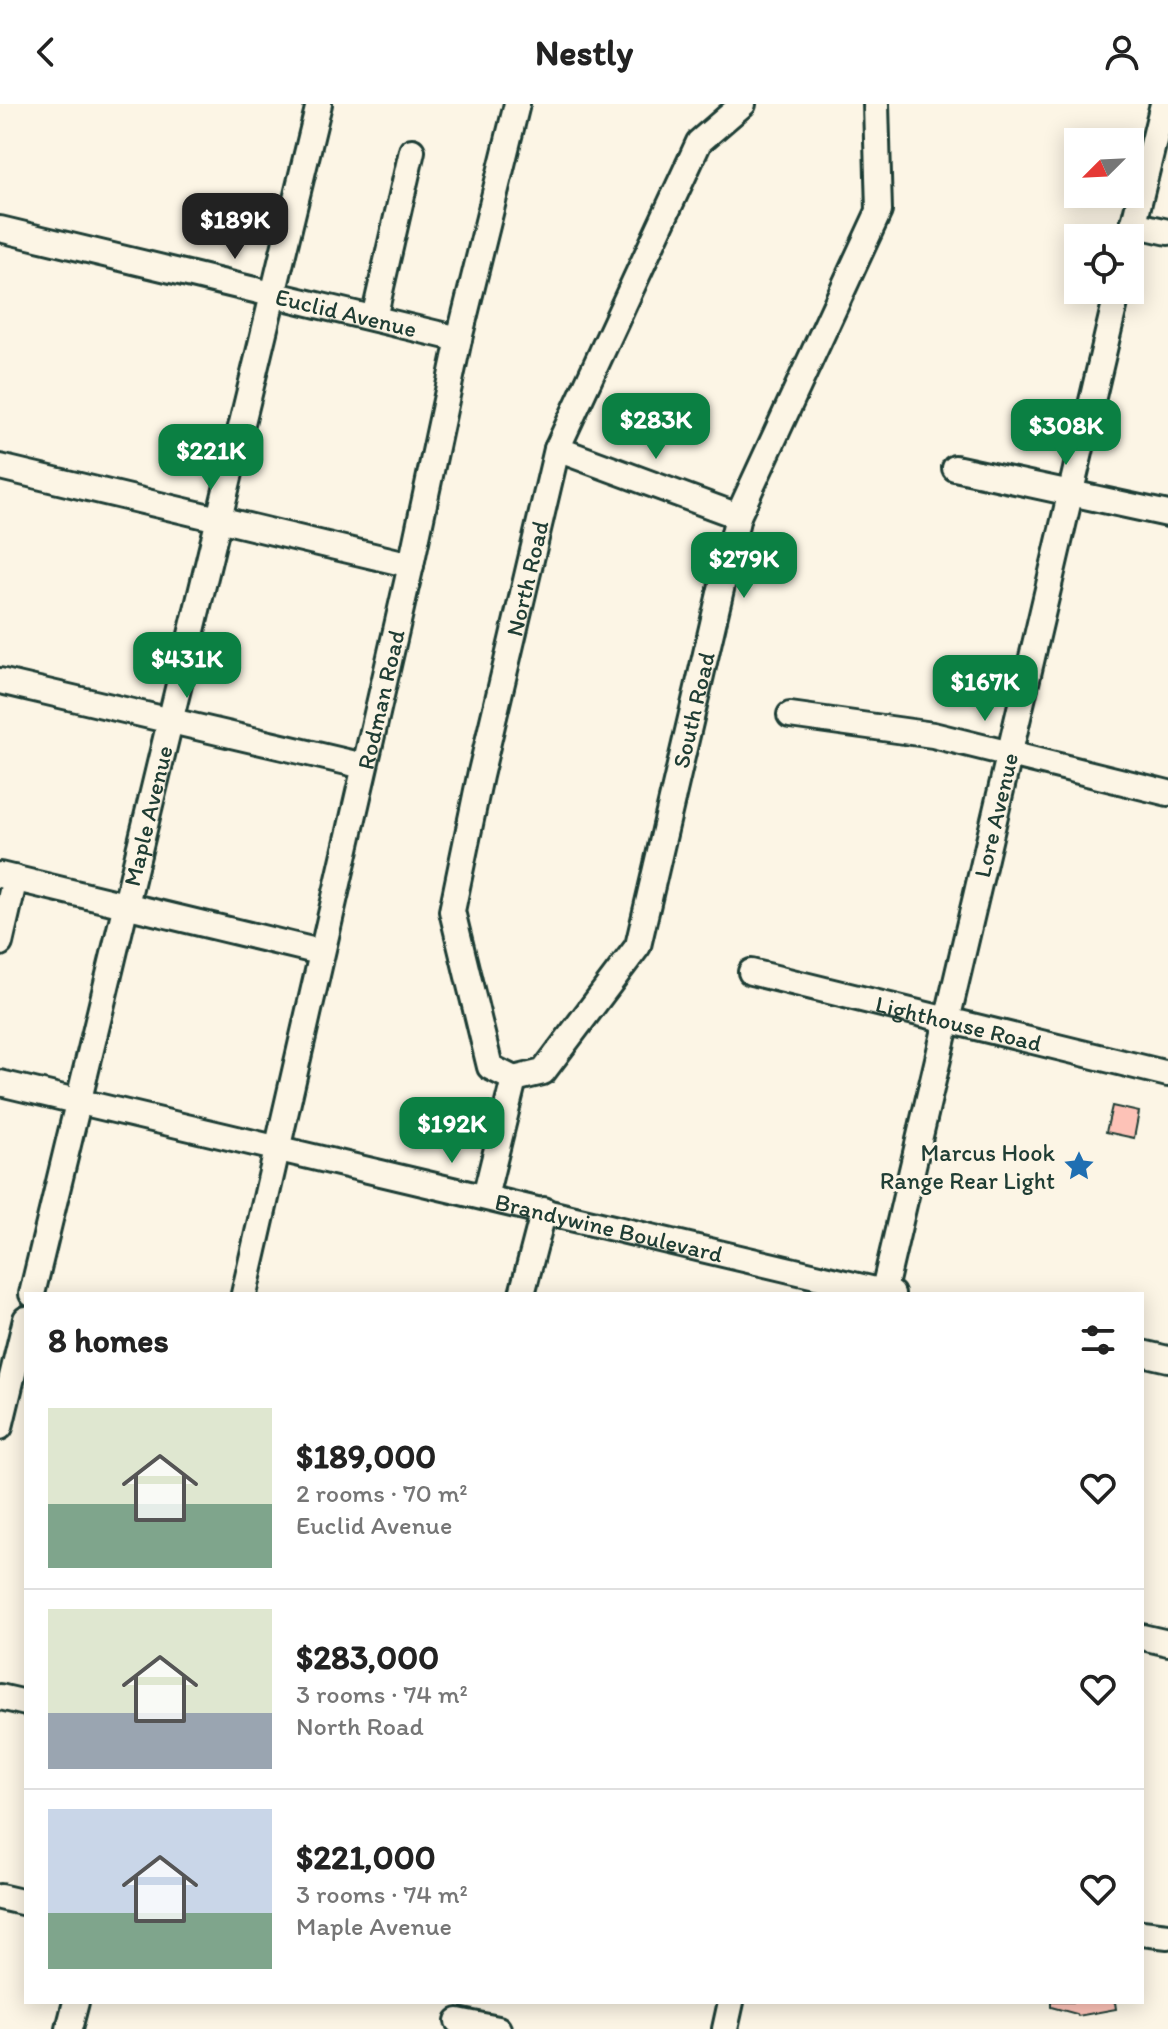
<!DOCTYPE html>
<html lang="en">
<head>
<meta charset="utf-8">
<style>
  body { margin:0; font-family:Itim,sans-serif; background:#f2f2f2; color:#222; height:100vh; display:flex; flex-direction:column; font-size:30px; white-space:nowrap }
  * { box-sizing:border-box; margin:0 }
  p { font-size:26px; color:#767676 }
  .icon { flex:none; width:44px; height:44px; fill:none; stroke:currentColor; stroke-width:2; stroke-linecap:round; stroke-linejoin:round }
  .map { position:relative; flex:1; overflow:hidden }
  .drawer { position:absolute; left:24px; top:1188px; width:1120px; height:712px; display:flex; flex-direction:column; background:#fff; border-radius:0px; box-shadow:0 4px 20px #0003 }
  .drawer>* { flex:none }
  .needle { width:52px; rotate:246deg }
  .fabs { position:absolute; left:1064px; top:24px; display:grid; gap:16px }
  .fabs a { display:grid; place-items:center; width:80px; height:80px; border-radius:0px; background:#fff; box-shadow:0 4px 20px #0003; font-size:40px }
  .price { position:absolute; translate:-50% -68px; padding:0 18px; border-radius:16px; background:#0b8043; color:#fff; font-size:26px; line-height:52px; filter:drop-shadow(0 2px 4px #0008) }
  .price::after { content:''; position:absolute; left:50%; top:48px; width:24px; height:18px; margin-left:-12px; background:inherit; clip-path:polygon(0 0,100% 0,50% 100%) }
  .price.on { background:#222; color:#fff }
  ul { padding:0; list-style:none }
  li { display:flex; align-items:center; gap:24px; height:200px; padding:0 24px }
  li+li { border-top:2px solid #e0e0e0 }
  li span { display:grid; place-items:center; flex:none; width:224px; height:160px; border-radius:0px; color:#555 }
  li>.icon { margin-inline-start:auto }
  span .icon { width:96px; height:96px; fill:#fffc; stroke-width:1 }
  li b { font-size:34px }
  h2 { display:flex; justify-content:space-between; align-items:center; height:96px; padding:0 24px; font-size:34px }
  header { display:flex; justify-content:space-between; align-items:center; height:104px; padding:0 24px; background:#fff; font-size:36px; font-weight:700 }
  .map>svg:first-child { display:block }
</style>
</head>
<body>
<header><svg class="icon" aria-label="back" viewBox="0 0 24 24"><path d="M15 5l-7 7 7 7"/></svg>Nestly<svg class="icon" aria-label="person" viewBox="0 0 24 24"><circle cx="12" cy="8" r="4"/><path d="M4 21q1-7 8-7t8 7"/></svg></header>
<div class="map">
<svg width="1168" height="1925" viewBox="0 0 1168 1925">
  <rect width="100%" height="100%" fill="#fcf5e5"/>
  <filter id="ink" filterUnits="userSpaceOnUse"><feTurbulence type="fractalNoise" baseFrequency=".0125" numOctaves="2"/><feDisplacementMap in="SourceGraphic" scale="16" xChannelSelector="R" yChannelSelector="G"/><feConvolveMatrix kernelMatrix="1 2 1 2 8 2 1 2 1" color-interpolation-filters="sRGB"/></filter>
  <g filter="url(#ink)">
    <path fill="#fdc2b7" stroke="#1f3d34" stroke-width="2" d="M 1112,1002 L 1139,1008 L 1134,1034 L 1106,1028 Z
      M 1051,1898 L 1115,1898 L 1116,1905 L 1078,1912 L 1077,1910 L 1051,1903 Z"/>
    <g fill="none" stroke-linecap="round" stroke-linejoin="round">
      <defs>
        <g id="minor">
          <path d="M 1133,120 L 1168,128"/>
          <path id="s1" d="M 0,125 L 459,235"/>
          <path d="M 1130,135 L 1163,0"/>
          <path d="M 374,214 L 412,47"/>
          <path d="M 557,345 L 738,412"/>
          <path d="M 0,363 L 411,461"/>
          <path d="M 955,364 L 1168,410"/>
          <path d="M 0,577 L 364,662"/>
          <path d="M 790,611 L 933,631 L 1168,689"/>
          <path d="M 0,771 L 320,848"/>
          <path d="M 0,839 L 15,774"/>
          <path id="s2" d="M 751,868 L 1168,970"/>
          <path id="s3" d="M 514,975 L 543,968 L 638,842 L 738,412 L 879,107 L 876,0"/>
          <path id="s4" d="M 0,979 L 892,1190"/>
          <path id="s5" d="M 485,1093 L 514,975 L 490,963 L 452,807 L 480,672 L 557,345 L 699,38 L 743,0"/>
          <path id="s6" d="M 32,1190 L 319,0"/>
          <path id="s7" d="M 244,1190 L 411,461 L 459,235 L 517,0"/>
          <path d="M 522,1190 L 544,1106"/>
          <path id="s8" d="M 883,1190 L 1118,186"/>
          <path d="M 1142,1249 L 1168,1255"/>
          <path d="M 0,1323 L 26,1215"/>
          <path d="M 1142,1533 L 1168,1539"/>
          <path d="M 0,1593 L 26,1599"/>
          <path d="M 0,1793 L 26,1799"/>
          <path d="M 1142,1829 L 1168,1832"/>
          <path d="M 458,1917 L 498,1925"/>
          <path d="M 69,1925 L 76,1898"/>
          <path d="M 725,1925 L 731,1898"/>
        </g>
      </defs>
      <use href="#minor" stroke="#1f3d34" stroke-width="30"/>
      <use href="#minor" stroke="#fcf5e5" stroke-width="24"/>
    </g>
  </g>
  <defs>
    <symbol id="sight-bare" viewBox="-9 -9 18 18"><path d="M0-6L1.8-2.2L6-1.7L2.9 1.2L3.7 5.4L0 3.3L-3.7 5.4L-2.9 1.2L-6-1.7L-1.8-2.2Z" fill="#1f6fb2" stroke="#fcf5e5" stroke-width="2.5" paint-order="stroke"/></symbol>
  </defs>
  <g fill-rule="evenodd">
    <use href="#sight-bare" x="1057" y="1040" width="44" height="44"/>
  </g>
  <g text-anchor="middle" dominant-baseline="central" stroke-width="6" stroke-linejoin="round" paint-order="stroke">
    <g font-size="24" fill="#1f3d34" stroke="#fcf5e5">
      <text stroke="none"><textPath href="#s1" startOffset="356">Euclid Avenue</textPath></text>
      <text stroke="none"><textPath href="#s5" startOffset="650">North Road</textPath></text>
      <text stroke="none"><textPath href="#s7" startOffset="610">Rodman Road</textPath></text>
      <text stroke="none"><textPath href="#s3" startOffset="430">South Road</textPath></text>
      <text stroke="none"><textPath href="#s8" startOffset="492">Lore Avenue</textPath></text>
      <text stroke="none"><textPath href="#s6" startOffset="492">Maple Avenue</textPath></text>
      <text stroke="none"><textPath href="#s2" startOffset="214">Lighthouse Road</textPath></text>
      <text stroke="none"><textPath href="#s4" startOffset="626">Brandywine Boulevard</textPath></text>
    </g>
    <g font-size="24" fill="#1f3d34" stroke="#fcf5e5" text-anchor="end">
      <text x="1055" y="1048">Marcus Hook<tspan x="1055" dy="28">Range Rear Light</tspan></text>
    </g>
  </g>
</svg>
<div class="fabs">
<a><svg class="needle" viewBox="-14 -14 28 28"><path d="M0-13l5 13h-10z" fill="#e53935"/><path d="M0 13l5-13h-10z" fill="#767676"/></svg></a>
<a><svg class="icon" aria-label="locate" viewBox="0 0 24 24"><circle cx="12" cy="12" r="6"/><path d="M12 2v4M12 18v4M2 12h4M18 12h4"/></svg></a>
</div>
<b class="price on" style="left:235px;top:157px">$189K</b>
<b class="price" style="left:656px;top:357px">$283K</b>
<b class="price" style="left:1066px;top:363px">$308K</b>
<b class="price" style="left:211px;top:388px">$221K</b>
<b class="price" style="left:744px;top:496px">$279K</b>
<b class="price" style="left:187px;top:596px">$431K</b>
<b class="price" style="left:985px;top:619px">$167K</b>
<b class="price" style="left:452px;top:1061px">$192K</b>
<section class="drawer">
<h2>8 homes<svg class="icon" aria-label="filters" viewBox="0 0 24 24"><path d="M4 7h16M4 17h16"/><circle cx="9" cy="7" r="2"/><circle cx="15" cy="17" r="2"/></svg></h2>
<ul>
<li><span style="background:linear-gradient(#dfe7d0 60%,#7fa58c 0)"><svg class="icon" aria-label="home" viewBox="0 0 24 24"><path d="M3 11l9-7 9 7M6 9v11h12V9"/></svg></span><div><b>$189,000</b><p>2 rooms · 70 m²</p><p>Euclid Avenue</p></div><svg class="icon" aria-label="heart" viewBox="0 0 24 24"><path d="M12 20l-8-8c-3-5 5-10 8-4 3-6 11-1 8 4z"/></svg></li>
<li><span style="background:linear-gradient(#dfe7d0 65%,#9aa5b1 0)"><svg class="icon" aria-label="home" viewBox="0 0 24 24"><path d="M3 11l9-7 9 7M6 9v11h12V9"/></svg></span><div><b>$283,000</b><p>3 rooms · 74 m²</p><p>North Road</p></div><svg class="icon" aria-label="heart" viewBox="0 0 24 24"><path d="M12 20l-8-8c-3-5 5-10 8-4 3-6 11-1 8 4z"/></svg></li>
<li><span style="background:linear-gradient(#c9d6e8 65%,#7fa58c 0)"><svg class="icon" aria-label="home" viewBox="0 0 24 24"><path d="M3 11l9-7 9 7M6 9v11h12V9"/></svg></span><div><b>$221,000</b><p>3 rooms · 74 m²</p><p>Maple Avenue</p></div><svg class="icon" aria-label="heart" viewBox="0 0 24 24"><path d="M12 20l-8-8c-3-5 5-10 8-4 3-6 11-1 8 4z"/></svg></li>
</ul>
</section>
</div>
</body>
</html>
